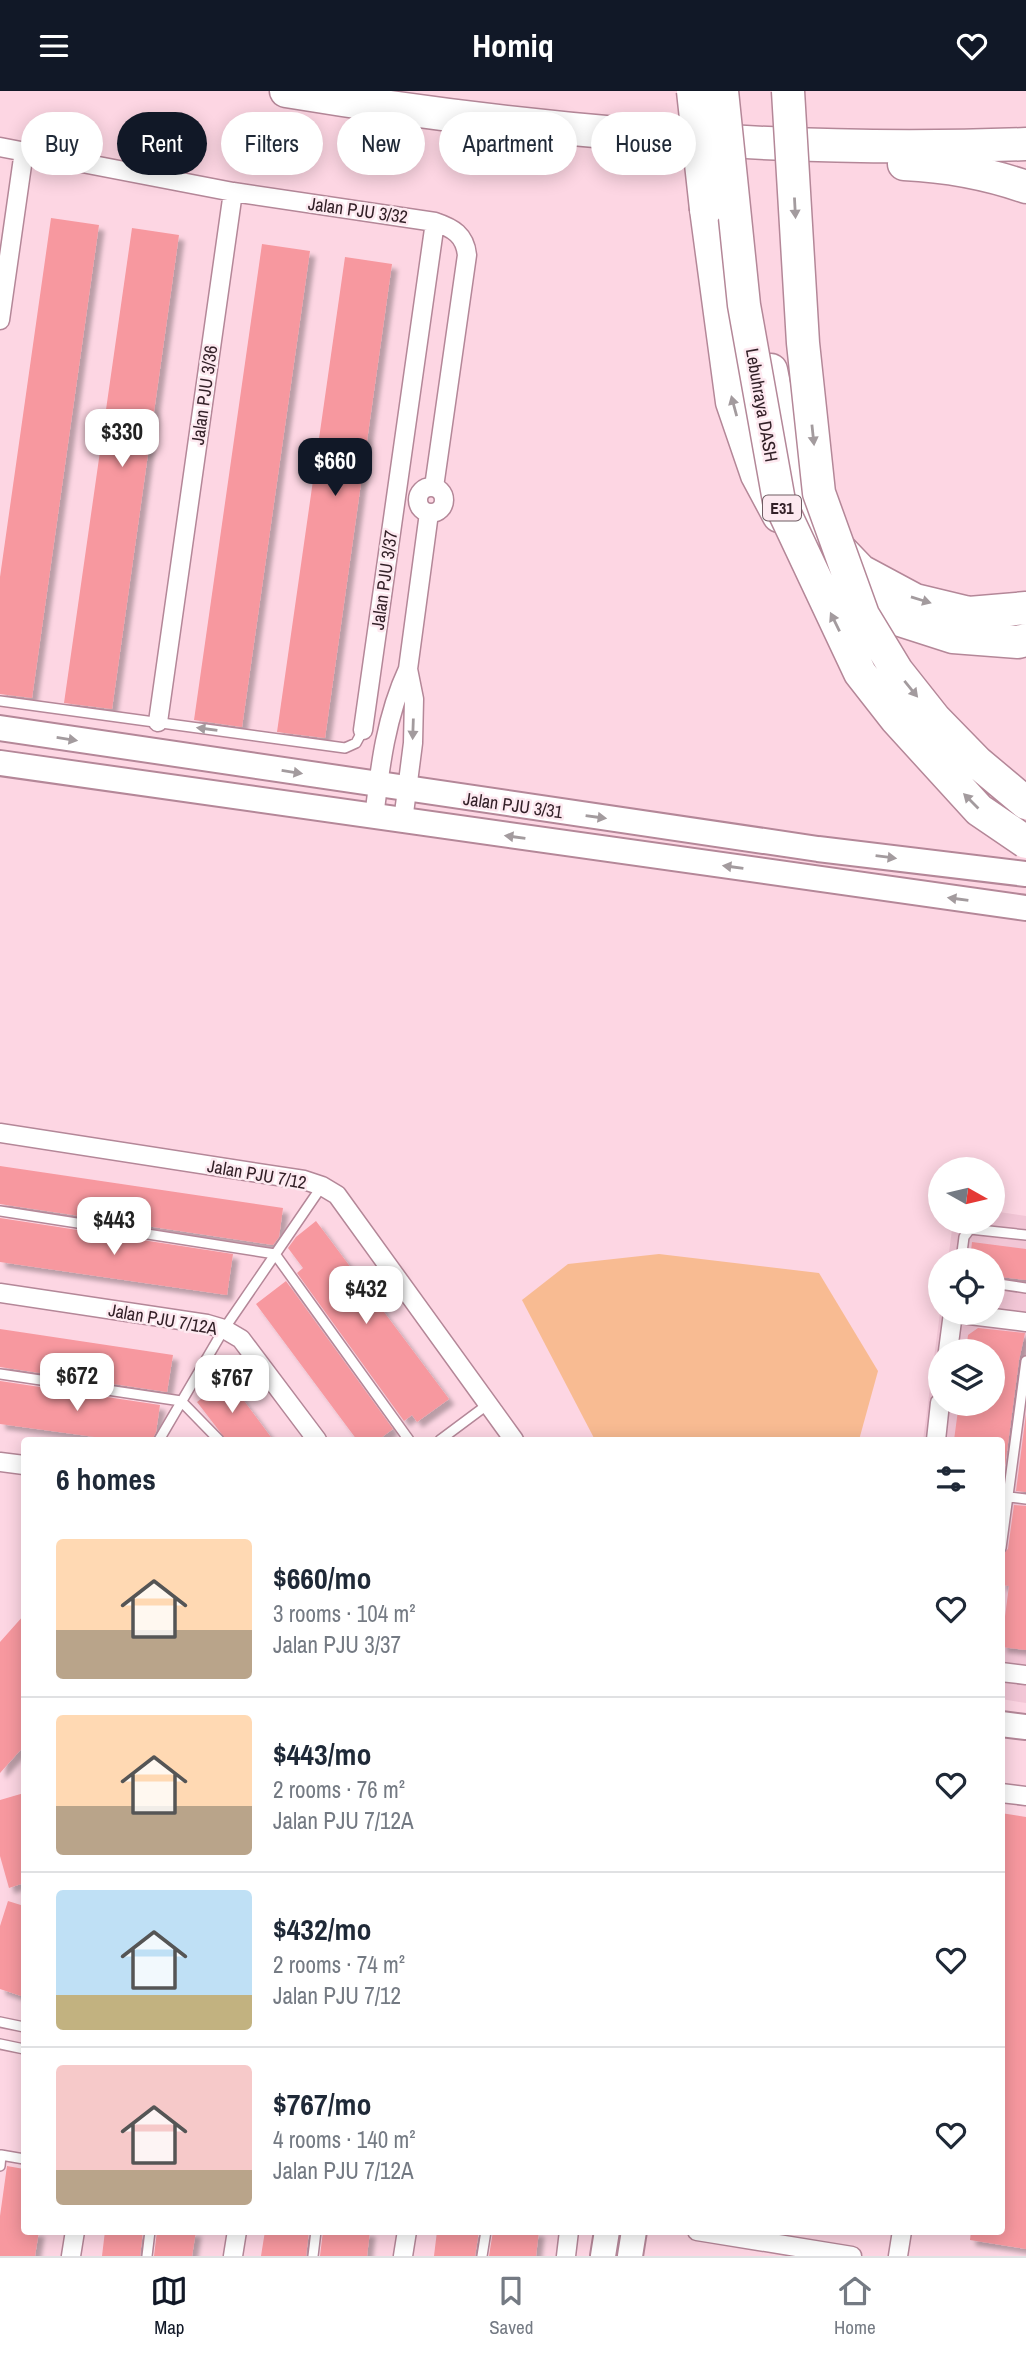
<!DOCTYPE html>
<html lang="en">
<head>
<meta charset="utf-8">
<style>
  body { margin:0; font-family:"Archivo Narrow",sans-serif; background:#f6f6f7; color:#1f2937; height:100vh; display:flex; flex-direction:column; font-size:26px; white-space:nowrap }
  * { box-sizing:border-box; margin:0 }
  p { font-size:23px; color:#747a83 }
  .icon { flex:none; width:38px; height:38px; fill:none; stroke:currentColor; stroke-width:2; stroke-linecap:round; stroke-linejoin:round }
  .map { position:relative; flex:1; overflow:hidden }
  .panel { position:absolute; left:21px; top:1346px; width:984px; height:798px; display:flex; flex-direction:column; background:#fff; border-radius:7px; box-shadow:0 4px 18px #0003 }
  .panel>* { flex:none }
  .banner { position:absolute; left:21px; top:21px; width:985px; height:63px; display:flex; gap:14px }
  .needle { width:46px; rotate:98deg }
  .buttons { position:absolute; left:928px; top:1066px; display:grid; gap:14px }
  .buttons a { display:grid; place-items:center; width:77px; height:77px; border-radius:50%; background:#fff; box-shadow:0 4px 18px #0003; font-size:35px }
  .price { position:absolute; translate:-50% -60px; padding:0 16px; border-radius:14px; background:#fff; color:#222; font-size:23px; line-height:46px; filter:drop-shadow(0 2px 4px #0008) }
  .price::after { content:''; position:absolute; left:50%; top:42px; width:21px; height:16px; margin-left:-10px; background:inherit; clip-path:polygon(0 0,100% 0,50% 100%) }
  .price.current { background:#111827; color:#fff }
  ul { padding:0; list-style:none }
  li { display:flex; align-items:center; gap:21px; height:175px; padding:0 35px }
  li+li { border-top:2px solid #e0e1e3 }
  li span { display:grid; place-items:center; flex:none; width:196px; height:140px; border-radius:7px; color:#555 }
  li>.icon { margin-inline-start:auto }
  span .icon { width:84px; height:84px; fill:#fffc; stroke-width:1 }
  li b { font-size:30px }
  h2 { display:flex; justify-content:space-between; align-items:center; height:84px; padding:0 35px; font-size:30px }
  .pill { padding:0 24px; border-radius:32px; background:#fff; box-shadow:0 4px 18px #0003; font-size:24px; line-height:63px }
  .pill.current { background:#111827; color:#fff }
  header { display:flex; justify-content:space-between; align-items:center; height:91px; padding:0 35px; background:#111827; color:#fff; font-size:32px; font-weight:800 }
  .menu { display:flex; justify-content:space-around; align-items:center; height:98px; border-top:2px solid #e0e1e3; background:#fff; font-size:19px; color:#747a83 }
  .menu a { display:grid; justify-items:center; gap:4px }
  .menu .current { color:#111827 }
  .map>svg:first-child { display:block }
</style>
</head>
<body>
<header><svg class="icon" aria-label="menu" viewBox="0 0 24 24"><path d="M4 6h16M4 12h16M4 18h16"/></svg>Homiq<svg class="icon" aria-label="heart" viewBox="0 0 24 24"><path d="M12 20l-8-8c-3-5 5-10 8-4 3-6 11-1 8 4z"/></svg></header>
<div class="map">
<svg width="1026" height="2165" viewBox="0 0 1026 2165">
  <defs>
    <filter id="shadow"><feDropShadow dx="5.5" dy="5.5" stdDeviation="2" flood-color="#0004"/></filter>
  </defs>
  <rect width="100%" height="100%" fill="#fdd6e3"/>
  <path fill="#f2c6d6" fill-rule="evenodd" d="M 992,1120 L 1026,1125 L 1026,1612 L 1001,1608 L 1001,1349 L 923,1349 L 940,1222 L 992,1222 L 992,1169 L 948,1169 L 953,1131 L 992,1130 ZM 940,1260 L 992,1260 L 992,1312 L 940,1312 Z"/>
  <path fill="#f8bb92" d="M 659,1163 L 819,1182 L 878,1280 L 859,1349 L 595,1349 L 522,1209 L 568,1173 Z"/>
  <path fill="#f7989f" filter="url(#shadow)" d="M 51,127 L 99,134 L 32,607 L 0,603 L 0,486 Z
    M 132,137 L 179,144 L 112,618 L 64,612 Z
    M 262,153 L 310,160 L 242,636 L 194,629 Z
    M 345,166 L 392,173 L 325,647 L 277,641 Z
    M 0,1075 L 283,1117 L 279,1146 L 273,1154 L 0,1113 Z
    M 0,1127 L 233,1163 L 227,1204 L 0,1171 Z
    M 316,1130 L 449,1308 L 417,1331 L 412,1324 L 404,1330 L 297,1182 L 303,1177 L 288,1157 L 296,1146 Z
    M 972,1151 L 1026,1158 L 1026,1189 L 992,1185 L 992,1169 L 970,1169 Z
    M 286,1190 L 393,1338 L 378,1349 L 357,1349 L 256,1213 Z
    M 978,1237 L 1025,1242 L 1019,1269 L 1002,1398 L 1001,1349 L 954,1349 L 959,1312 L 992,1312 L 992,1260 L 966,1260 L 968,1244 Z
    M 0,1238 L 173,1264 L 167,1301 L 0,1276 Z
    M 228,1288 L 273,1349 L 226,1349 L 214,1333 L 197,1311 Z
    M 0,1290 L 160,1314 L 156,1341 L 152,1349 L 117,1349 L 0,1333 Z
    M 1026,1323 L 1026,1401 L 1016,1400 Z
    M 1014,1414 L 1026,1415 L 1026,1559 L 1001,1556 L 1009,1495 L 1001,1494 L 1001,1464 L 1008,1458 Z
    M 24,1524 L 24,1655 L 0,1682 L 0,1551 Z
    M 24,1702 L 24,1792 L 9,1797 L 0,1765 L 0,1709 Z
    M 1001,1722 L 1026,1726 L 1026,2158 L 970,2149 L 971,2140 L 1001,2140 Z
    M 8,1810 L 24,1815 L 24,1906 L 0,1898 L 0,1835 Z
    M 7,2075 L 24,2078 L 24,2140 L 39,2140 L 35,2165 L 0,2165 L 0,2125 Z
    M 105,2140 L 143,2140 L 140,2165 L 102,2165 Z
    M 157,2140 L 196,2140 L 192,2165 L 154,2165 Z
    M 265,2140 L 309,2140 L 306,2165 L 261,2165 Z
    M 323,2140 L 370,2140 L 367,2165 L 320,2165 Z
    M 437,2140 L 479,2140 L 475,2165 L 434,2165 Z
    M 493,2140 L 539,2140 L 536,2165 L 489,2165 Z"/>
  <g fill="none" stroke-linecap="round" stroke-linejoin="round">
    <defs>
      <path id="lane" d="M 0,610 L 345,657 L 356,652 L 363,639
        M 0,1120 L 275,1163 L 409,1349
        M 961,1169 L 964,1146 L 970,1138 L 1026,1144
        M 992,1192 L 1026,1197
        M 0,1283 L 181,1310 L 219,1349
        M 159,1349 L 224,1238 L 322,1095
        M 440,1349 L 487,1314
        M 1001,1405 L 1026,1408
        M 1001,1457 L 1026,1270
        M 0,1931 L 24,1936
        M 0,1953 L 24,1958
        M 0,2075 L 1,2064 L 24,2068
        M 147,2165 L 150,2140
        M 313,2165 L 316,2140
        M 482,2165 L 486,2140"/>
      <path id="street" d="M 0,56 L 233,101 L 435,131 C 453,137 465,144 467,164 L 434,396
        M 0,229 L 24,60
        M418 409a13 13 0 1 1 26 0a13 13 0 1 1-26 0Z
        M 158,631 L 233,101
        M 363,639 L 435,131
        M 374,727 C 380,675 386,625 408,578
        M 403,730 L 413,652 L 414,608 L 408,578 L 429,422
        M 0,1042 L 304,1089 L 322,1095 L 337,1104 L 514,1349
        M 0,1202 L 207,1233 L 224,1238 L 241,1248 L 317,1349
        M 948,1260 L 953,1222 L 1026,1231
        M 936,1349 L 940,1312
        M 0,1371 L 24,1374
        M 1001,1581 L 1026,1584
        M 1001,1702 L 1026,1705
        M 697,2140 L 852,2165
        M 71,2165 L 75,2140
        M 233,2165 L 237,2140
        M 403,2165 L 407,2140
        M 566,2165 L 569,2140
        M 898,2165 L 902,2140"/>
      <path id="secondary" d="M 0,637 L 818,758 L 1026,783
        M 0,672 L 1026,817
        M 1001,1633 L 1026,1636
        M 603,2165 L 607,2140
        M 630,2165 L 634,2140"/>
      <path id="highway" d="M 286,0 C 528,40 780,63 1026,53
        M 904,73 C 946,75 986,82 1026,96
        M 706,118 L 732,311 L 757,384 L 779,425
        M 771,279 L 793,387 L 813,430 L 861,480 L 915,509 L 969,522 L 1026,517
        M 840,495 L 897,528 L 953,546 L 1018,551 L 1026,549"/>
    </defs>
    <use href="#lane" stroke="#b48798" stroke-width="12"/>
    <use href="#street" stroke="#b48798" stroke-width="21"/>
    <use href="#secondary" stroke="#b48798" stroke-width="28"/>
    <use href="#highway" stroke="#b48798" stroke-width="35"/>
    <use href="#lane" stroke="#fff" stroke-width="9"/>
    <use href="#street" stroke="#fff" stroke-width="18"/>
    <use href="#secondary" stroke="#fff" stroke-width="24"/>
    <use href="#highway" stroke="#fff" stroke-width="32"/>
    <defs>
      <path id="highway-bridge" d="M 693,0 L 706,118
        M 722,0 L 744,214 L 779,410 L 860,582 L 896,628 L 979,719 L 1026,751
        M 788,0 L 803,252 L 819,402 L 863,524 L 897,580 L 935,628 L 977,671 L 1026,712"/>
    </defs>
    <use href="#highway-bridge" stroke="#b48798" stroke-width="35" stroke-linecap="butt"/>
    <use href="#highway-bridge" stroke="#fff" stroke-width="32"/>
  </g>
  <defs><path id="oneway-solid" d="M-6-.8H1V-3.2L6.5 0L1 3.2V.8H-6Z" transform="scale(1.75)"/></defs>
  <g fill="#a39b9e">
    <use href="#oneway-solid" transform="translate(795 117) rotate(87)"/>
    <use href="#oneway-solid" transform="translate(734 315) rotate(-105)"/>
    <use href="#oneway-solid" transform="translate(813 344) rotate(84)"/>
    <use href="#oneway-solid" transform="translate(921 509) rotate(17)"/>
    <use href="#oneway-solid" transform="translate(835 531) rotate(-116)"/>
    <use href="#oneway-solid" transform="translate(911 598) rotate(51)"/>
    <use href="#oneway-solid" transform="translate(207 638) rotate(-172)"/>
    <use href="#oneway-solid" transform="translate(413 638) rotate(92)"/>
    <use href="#oneway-solid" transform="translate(67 648) rotate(9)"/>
    <use href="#oneway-solid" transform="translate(292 681) rotate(9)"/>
    <use href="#oneway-solid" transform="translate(971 710) rotate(-135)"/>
    <use href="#oneway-solid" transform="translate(596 726) rotate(8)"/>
    <use href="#oneway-solid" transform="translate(515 746) rotate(-172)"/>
    <use href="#oneway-solid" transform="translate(886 766) rotate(7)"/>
    <use href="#oneway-solid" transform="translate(733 776) rotate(-172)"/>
    <use href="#oneway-solid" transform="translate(958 808) rotate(-172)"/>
  </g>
  <g text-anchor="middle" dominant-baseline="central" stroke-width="5" stroke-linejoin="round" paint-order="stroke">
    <rect fill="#fde9f0" stroke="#6f5c63" stroke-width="2" x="763" y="404.5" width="38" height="25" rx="5"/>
    <g font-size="16" font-weight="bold" fill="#322027">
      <text x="782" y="417">E31</text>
    </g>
    <g font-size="18" fill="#322027" stroke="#fde9f0">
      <text transform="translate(358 119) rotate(8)">Jalan PJU 3/32</text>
      <text transform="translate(204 304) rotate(-82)">Jalan PJU 3/36</text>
      <text transform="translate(762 314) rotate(80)">Lebuhraya DASH</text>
      <text transform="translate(384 489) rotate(-82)">Jalan PJU 3/37</text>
      <text transform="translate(513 714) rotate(8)">Jalan PJU 3/31</text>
      <text transform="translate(257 1083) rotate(10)">Jalan PJU 7/12</text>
      <text transform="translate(163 1228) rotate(10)">Jalan PJU 7/12A</text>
    </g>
  </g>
</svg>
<div class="buttons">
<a><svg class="needle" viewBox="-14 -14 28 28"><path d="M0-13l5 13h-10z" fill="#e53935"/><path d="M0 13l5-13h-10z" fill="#747a83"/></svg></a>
<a><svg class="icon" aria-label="locate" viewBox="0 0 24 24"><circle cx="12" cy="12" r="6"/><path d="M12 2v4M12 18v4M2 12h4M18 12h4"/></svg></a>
<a><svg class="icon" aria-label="layers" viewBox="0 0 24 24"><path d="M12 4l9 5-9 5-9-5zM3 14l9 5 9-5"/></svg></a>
</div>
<b class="price" style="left:122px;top:378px">$330</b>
<b class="price current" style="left:335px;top:407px">$660</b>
<b class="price" style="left:114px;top:1166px">$443</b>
<b class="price" style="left:366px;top:1235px">$432</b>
<b class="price" style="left:77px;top:1322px">$672</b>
<b class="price" style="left:232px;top:1324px">$767</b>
<div class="banner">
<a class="pill">Buy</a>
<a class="pill current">Rent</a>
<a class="pill">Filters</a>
<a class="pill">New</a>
<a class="pill">Apartment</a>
<a class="pill">House</a>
</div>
<section class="panel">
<h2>6 homes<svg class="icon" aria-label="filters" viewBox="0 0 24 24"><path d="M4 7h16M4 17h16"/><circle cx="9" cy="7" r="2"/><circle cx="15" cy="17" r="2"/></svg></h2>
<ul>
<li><span style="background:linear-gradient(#ffd9b3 65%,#b9a48a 0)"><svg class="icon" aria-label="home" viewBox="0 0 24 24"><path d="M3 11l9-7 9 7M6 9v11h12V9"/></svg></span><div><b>$660/mo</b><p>3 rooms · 104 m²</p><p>Jalan PJU 3/37</p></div><svg class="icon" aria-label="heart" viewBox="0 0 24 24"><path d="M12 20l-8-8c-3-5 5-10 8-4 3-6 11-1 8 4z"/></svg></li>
<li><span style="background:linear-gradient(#ffd9b3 65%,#b9a48a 0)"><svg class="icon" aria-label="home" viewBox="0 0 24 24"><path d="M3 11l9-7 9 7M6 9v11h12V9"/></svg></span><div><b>$443/mo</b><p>2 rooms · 76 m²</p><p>Jalan PJU 7/12A</p></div><svg class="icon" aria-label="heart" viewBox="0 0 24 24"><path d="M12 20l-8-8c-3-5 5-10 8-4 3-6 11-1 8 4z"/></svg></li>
<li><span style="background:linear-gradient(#bfe0f5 75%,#c2b280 0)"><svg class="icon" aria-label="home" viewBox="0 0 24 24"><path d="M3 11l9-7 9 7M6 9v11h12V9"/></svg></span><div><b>$432/mo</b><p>2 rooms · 74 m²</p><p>Jalan PJU 7/12</p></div><svg class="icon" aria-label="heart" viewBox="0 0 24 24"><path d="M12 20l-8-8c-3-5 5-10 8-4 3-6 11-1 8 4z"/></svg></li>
<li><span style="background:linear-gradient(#f6c9c9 75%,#b9a48a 0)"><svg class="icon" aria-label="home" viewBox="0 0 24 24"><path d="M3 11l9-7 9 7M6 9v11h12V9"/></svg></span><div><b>$767/mo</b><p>4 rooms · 140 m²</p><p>Jalan PJU 7/12A</p></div><svg class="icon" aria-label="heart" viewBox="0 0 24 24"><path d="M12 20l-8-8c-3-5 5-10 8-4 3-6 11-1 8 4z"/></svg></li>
</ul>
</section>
</div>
<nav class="menu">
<a class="current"><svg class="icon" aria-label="map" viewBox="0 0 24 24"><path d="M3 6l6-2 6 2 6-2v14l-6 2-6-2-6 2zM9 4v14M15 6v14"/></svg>Map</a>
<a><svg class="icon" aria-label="saved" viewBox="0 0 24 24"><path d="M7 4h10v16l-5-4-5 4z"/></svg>Saved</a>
<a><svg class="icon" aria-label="home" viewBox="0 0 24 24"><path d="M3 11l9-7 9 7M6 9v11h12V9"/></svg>Home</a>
</nav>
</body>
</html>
